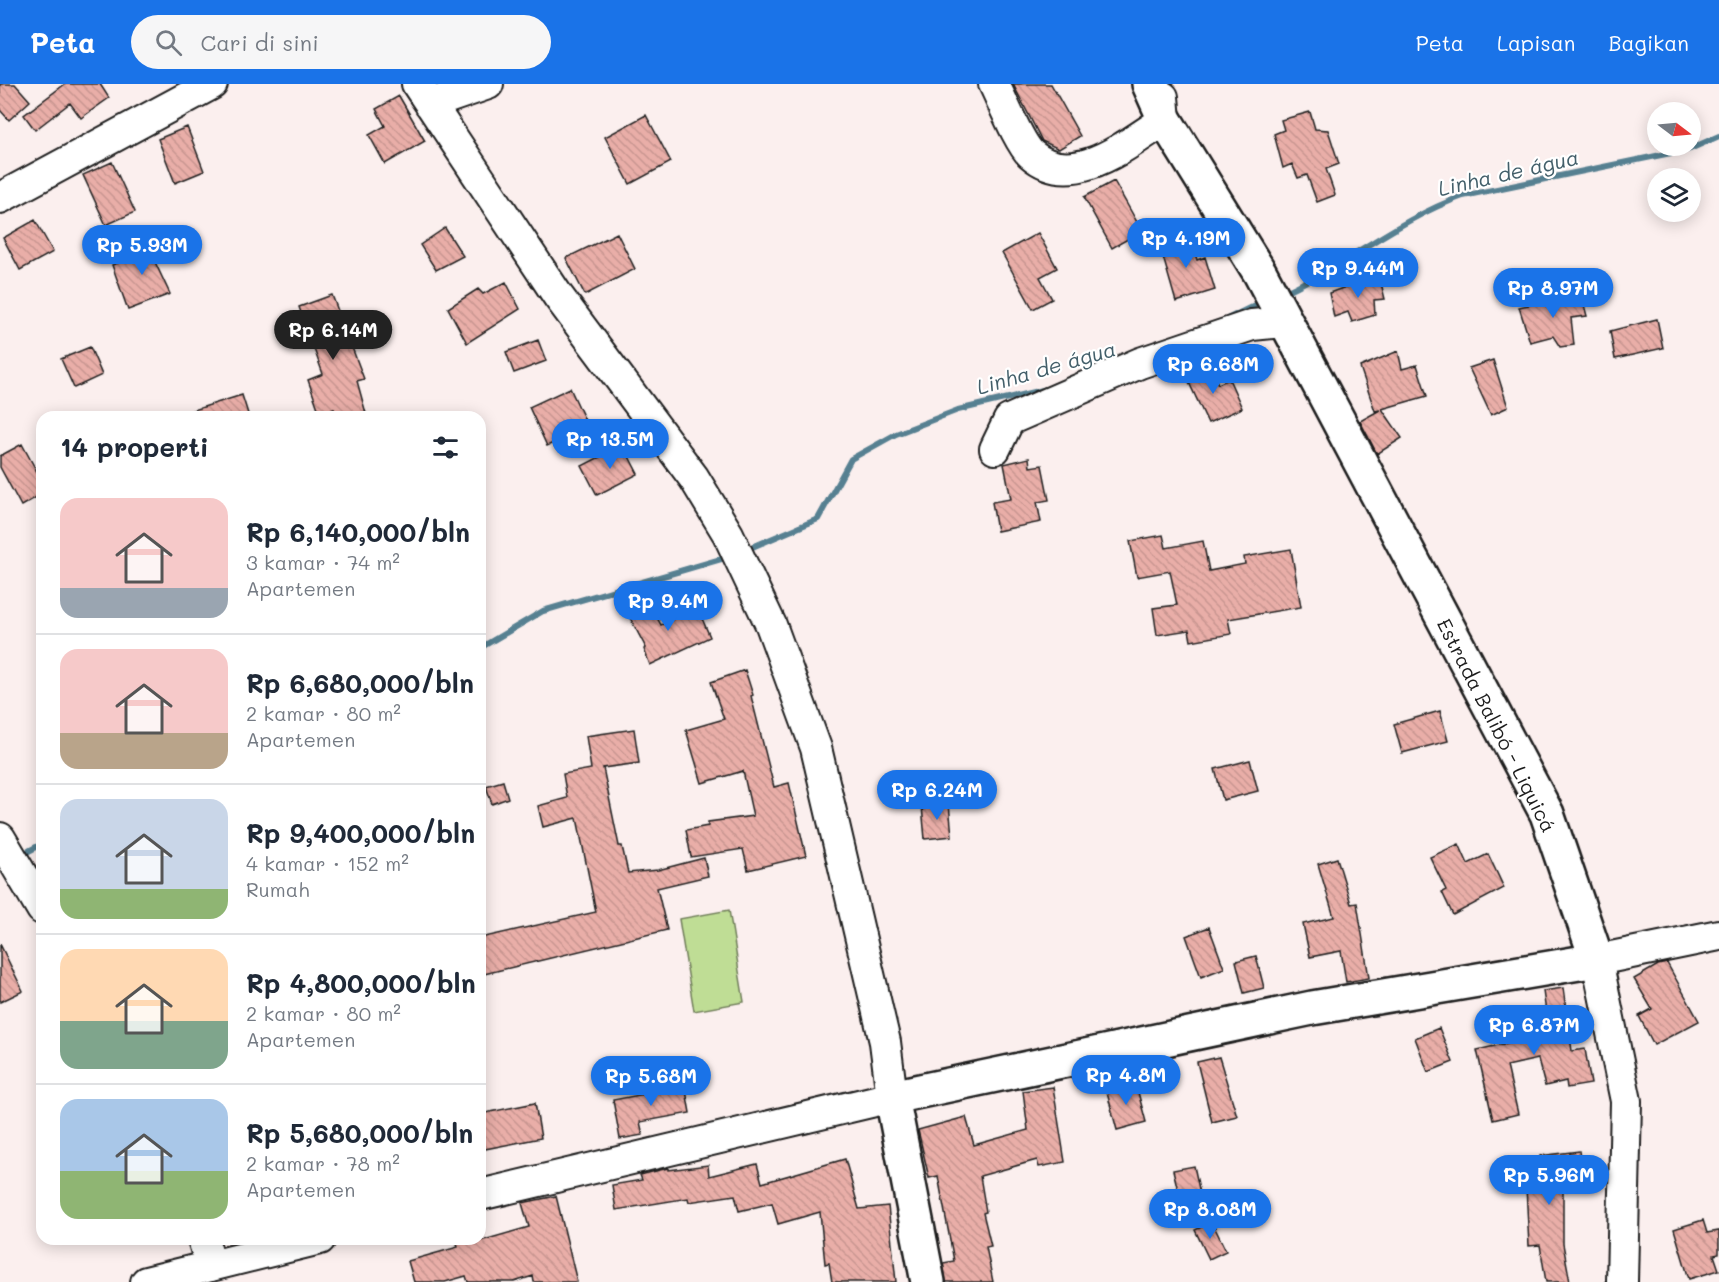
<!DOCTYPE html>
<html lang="id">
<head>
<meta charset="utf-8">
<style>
  body { margin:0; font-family:Mali,sans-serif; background:#f6f6f7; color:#1f2937; height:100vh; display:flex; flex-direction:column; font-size:22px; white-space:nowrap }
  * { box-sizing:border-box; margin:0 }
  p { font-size:20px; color:#747a83 }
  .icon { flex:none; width:33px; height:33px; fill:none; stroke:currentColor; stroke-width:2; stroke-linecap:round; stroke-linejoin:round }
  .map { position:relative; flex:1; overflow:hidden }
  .sheet { position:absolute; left:36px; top:327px; width:450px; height:834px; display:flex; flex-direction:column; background:#fff; border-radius:18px; box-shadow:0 3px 15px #0003 }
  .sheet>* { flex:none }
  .needle { width:39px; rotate:106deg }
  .controls { position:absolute; left:1647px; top:18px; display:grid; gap:12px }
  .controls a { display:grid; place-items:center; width:54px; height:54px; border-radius:50%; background:#fff; box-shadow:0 3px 15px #0003; font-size:30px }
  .price { position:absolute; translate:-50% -51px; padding:0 14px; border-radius:21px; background:#1a73e8; color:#fff; font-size:20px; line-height:39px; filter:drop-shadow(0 2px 3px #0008) }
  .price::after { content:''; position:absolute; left:50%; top:36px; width:18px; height:14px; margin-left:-9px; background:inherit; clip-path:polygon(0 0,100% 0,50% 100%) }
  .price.current { background:#222; color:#fff }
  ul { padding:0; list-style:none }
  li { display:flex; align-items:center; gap:18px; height:150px; padding:0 24px }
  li+li { border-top:2px solid #e0e1e3 }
  li span { display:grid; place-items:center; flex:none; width:168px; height:120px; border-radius:18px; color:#555 }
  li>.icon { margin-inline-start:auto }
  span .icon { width:72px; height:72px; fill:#fffc; stroke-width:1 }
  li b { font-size:26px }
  h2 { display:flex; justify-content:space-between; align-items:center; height:72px; padding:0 24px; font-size:26px }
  header { display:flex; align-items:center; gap:36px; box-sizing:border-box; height:84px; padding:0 30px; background:#1a73e8; color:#fff }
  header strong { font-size:28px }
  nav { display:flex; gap:33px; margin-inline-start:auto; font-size:21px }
  .search { width:420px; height:54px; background:#f6f6f7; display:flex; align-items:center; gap:15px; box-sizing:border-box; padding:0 21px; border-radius:33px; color:#747a83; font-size:22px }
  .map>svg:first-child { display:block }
</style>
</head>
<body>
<header>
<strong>Peta</strong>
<div class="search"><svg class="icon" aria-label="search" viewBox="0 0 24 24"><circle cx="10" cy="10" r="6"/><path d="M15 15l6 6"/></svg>Cari di sini</div>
<nav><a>Peta</a><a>Lapisan</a><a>Bagikan</a></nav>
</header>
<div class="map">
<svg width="1719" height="1198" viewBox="0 0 1719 1198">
  <defs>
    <pattern id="building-back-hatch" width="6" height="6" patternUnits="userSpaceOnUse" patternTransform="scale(1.5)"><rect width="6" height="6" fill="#e9aea8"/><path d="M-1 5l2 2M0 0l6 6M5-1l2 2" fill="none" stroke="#c79590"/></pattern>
  </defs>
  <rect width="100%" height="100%" fill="#fbefee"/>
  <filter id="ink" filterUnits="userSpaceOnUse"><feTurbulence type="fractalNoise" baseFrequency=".0167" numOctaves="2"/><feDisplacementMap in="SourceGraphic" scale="12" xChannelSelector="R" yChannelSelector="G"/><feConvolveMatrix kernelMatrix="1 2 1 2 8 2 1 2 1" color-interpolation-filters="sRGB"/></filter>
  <g filter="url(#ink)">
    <path fill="#bfdd95" stroke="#6e7c58" stroke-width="1.5" d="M 729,826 L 744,918 L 694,927 L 679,835 Z"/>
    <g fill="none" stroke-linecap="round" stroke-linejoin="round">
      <path stroke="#578091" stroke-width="6" d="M 1281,210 C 1344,182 1398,135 1463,112 L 1690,65 L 1719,52
        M 1227,235 L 1264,217
        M 743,467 L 818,435 L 851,375 L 896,350 L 958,326 L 1047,305
        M 480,564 L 543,527 L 728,473
        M 19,772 L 42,760"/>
    </g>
    <path fill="url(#building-back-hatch)" stroke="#1c1c1c" stroke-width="1.5" d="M 0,0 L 15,0 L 30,17 L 9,36 L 0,26 Z
      M 65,0 L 100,0 L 109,14 L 81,34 L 70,19 L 35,46 L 24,31 Z
      M 1013,0 L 1051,0 L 1080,52 L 1059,65 L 1042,57 Z
      M 399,12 L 425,57 L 385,80 L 369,51 L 385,42 L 376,25 Z
      M 1310,28 L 1315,45 L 1328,46 L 1339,80 L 1326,85 L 1335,111 L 1317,118 L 1307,91 L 1298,94 L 1292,80 L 1283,84 L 1274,50 L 1284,46 L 1281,36 Z
      M 646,31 L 671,78 L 630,100 L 605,53 Z
      M 187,43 L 204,87 L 175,99 L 158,55 Z
      M 112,78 L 135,128 L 106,141 L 83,91 Z
      M 1114,97 L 1142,147 L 1112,164 L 1084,113 Z
      M 35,136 L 53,168 L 20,186 L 3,154 Z
      M 445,144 L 463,172 L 436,186 L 420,161 Z
      M 617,149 L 635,185 L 585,211 L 566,174 Z
      M 1038,149 L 1057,184 L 1040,193 L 1052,215 L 1033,225 L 1002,169 Z
      M 1189,150 L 1197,176 L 1205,173 L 1215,206 L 1176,218 L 1159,159 Z
      M 163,156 L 170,170 L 155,178 L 170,210 L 128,226 L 112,181 L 140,171 L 139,167 Z
      M 1379,191 L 1385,215 L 1374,216 L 1375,231 L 1352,238 L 1348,228 L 1334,233 L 1329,209 Z
      M 506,198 L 520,225 L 467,259 L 448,224 L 478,205 L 483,210 Z
      M 1581,210 L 1587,232 L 1571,234 L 1574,261 L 1560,263 L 1553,252 L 1530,258 L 1519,223 Z
      M 332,211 L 364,295 L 357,297 L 367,333 L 336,333 L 334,325 L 320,330 L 308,296 L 323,290 L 299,223 Z
      M 1657,235 L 1663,264 L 1615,275 L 1610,247 Z
      M 538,256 L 546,277 L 514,289 L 506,268 Z
      M 90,263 L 102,291 L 74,304 L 61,275 Z
      M 1398,267 L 1402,285 L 1417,281 L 1427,312 L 1382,325 L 1402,354 L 1377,370 L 1360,337 L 1380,326 L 1375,327 L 1360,283 Z
      M 1493,276 L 1508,323 L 1491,331 L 1469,284 Z
      M 1209,281 L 1218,300 L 1229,295 L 1242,324 L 1208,339 L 1186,292 Z
      M 570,304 L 588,343 L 547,362 L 529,323 Z
      M 242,311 L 249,333 L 184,333 L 184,329 Z
      M 22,360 L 42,397 L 42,410 L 21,422 L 0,383 L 0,372 Z
      M 623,361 L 638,390 L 597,411 L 582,382 Z
      M 1029,374 L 1030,383 L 1042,381 L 1049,416 L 1037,418 L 1041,438 L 997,447 L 992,418 L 1011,415 L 1004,380 Z
      M 1163,451 L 1166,464 L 1203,457 L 1209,487 L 1245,480 L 1244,473 L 1291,465 L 1301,523 L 1228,535 L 1231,550 L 1191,557 L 1189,546 L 1157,551 L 1153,524 L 1177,521 L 1170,487 L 1137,493 L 1130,457 Z
      M 649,519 L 661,541 L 697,523 L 710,553 L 650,581 L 644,565 L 646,564 L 628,530 Z
      M 745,586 L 753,611 L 751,612 L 774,703 L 789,699 L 806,772 L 748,786 L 743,765 L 691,773 L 686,746 L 708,742 L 708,738 L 753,732 L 743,687 L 702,699 L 686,646 L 724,635 L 711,598 Z
      M 1440,627 L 1448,657 L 1402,669 L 1394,640 Z
      M 634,645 L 639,679 L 603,684 L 619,762 L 622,762 L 628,789 L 658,786 L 704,774 L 708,792 L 657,804 L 667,846 L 480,891 L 480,854 L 596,828 L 577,734 L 543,743 L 538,722 L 567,714 L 563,690 L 591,685 L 586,652 Z
      M 1250,676 L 1258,707 L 1223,716 L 1215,685 Z
      M 503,697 L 508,714 L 492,720 L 486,702 Z
      M 949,720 L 952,752 L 925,755 L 922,722 Z
      M 1459,760 L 1468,780 L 1488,770 L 1504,804 L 1453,831 L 1442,808 L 1446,806 L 1430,773 Z
      M 1337,774 L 1351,820 L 1357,819 L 1369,894 L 1346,898 L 1341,867 L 1310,873 L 1303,840 L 1334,833 L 1318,780 Z
      M 1209,843 L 1224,884 L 1201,893 L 1186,852 Z
      M 0,860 L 23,907 L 0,918 Z
      M 1256,872 L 1264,904 L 1244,909 L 1236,877 Z
      M 1667,879 L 1699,937 L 1654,961 L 1639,932 L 1652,925 L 1634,895 L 1658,881 Z
      M 1563,904 L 1572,967 L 1585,965 L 1591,1000 L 1567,1004 L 1566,997 L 1545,1002 L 1538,975 L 1507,982 L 1518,1030 L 1493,1036 L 1477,966 L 1508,959 L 1504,944 L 1547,935 L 1543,907 Z
      M 1439,944 L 1453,978 L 1428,988 L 1415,954 Z
      M 1219,973 L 1237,1032 L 1212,1038 L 1197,978 Z
      M 684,995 L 690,1029 L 640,1038 L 643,1051 L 620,1055 L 613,1016 L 655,1008 L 654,1000 Z
      M 1135,997 L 1146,1038 L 1117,1046 L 1106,1005 Z
      M 1053,1003 L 1065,1078 L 1039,1083 L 1037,1076 L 980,1092 L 986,1128 L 983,1129 L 991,1162 L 986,1163 L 993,1198 L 946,1198 L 943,1179 L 954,1177 L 938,1092 L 929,1094 L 918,1046 L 966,1033 L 974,1061 L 1028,1046 L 1023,1007 Z
      M 535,1019 L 541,1054 L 480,1066 L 480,1030 Z
      M 1579,1067 L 1584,1104 L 1563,1107 L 1563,1160 L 1570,1198 L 1546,1198 L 1540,1161 L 1529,1162 L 1526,1103 L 1514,1104 L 1512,1080 L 1541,1078 L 1540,1072 Z
      M 845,1075 L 859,1125 L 888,1122 L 896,1198 L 832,1198 L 829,1179 L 825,1180 L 820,1128 L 778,1140 L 772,1119 L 739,1127 L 735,1111 L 689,1118 L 688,1114 L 616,1126 L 612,1101 L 642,1096 L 640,1091 L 668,1084 L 668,1086 L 708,1081 L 709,1092 L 757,1080 L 762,1099 Z
      M 1194,1082 L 1201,1114 L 1181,1119 L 1173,1086 Z
      M 556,1112 L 577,1198 L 534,1198 L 533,1192 L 514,1198 L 468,1198 L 466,1192 L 445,1198 L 414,1198 L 408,1177 L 458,1163 L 456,1155 L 484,1156 L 529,1143 L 522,1119 Z
      M 1703,1136 L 1707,1149 L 1719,1147 L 1719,1170 L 1714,1171 L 1719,1186 L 1689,1195 L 1674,1145 Z
      M 1212,1138 L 1226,1167 L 1209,1175 L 1195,1146 Z"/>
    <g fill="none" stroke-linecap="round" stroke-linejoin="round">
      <defs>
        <path id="minor" d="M 417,0 L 558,212 L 694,394 L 728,450 L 771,541 L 816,664 L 885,958 L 892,1013 L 480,1111
          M 994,0 C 1002,16 1019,59 1031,70 C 1073,107 1128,59 1165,36 L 1163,13
          M 430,20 L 488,0
          M 0,114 L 212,0
          M 995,365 L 1009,336 L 1140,279 L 1252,241 L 1285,238
          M 0,754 L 42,825
          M 203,1155 L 211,1182
          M 146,1198 L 320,1155
          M 1622,1198 L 1626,1017 L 1597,876 L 1719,851"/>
        <path id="major" d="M 928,1198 L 892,1013 L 1312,924 L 1597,876 L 1547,730 L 1260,189 L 1165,36 L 1149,0"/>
      </defs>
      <use href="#minor" stroke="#1c1c1c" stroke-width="34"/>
      <use href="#major" stroke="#1c1c1c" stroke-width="38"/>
      <use href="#minor" stroke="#fff" stroke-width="30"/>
      <use href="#major" stroke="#fff" stroke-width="33"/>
    </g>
  </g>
  <g text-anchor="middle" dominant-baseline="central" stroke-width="4.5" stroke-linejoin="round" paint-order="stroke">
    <g font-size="20" fill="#1c1c1c" stroke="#fff">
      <text transform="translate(1497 641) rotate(63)">Estrada Balibó - Liquicá</text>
    </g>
    <g font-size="21" font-style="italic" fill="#435f6a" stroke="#fff">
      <text transform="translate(1508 88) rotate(-13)">Linha de água</text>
      <text transform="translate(1046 283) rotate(-16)">Linha de água</text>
    </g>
  </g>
</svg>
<div class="controls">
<a><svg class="needle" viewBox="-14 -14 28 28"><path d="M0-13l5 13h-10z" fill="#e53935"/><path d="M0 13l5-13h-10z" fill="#747a83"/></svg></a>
<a><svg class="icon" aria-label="layers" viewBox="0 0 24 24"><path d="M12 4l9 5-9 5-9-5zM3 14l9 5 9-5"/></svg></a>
</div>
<b class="price" style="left:1186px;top:185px">Rp 4.19M</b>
<b class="price" style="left:142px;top:192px">Rp 5.93M</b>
<b class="price" style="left:1358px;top:215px">Rp 9.44M</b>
<b class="price" style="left:1553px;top:235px">Rp 8.97M</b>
<b class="price current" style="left:333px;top:277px">Rp 6.14M</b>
<b class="price" style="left:1213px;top:311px">Rp 6.68M</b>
<b class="price" style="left:610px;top:386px">Rp 13.5M</b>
<b class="price" style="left:668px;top:548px">Rp 9.4M</b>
<b class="price" style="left:937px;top:737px">Rp 6.24M</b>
<b class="price" style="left:1534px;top:972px">Rp 6.87M</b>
<b class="price" style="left:1126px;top:1022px">Rp 4.8M</b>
<b class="price" style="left:651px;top:1023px">Rp 5.68M</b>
<b class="price" style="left:1549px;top:1122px">Rp 5.96M</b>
<b class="price" style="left:1210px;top:1156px">Rp 8.08M</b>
<section class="sheet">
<h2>14 properti<svg class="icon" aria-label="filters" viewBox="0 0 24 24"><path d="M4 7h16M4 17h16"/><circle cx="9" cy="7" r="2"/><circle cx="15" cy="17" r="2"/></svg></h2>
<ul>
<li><span style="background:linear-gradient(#f6c9c9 75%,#9aa5b1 0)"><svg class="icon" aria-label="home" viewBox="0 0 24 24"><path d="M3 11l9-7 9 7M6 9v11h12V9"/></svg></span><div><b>Rp 6,140,000/bln</b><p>3 kamar · 74 m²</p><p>Apartemen</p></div></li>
<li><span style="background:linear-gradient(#f6c9c9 70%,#b9a48a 0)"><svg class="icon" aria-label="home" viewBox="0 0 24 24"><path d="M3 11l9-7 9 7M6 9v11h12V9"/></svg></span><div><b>Rp 6,680,000/bln</b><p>2 kamar · 80 m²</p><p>Apartemen</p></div></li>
<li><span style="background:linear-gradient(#c9d6e8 75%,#8fb573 0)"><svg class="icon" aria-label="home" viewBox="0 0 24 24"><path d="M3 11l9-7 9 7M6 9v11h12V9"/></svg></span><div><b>Rp 9,400,000/bln</b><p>4 kamar · 152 m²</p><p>Rumah</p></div></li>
<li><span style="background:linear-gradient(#ffd9b3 60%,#7fa58c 0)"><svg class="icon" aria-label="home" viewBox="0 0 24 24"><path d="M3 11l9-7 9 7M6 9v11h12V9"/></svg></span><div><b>Rp 4,800,000/bln</b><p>2 kamar · 80 m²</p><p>Apartemen</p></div></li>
<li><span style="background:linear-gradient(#a9c7e8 60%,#8fb573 0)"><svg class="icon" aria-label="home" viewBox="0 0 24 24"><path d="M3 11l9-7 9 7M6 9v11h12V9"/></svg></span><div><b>Rp 5,680,000/bln</b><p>2 kamar · 78 m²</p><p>Apartemen</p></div></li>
</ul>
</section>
</div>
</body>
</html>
